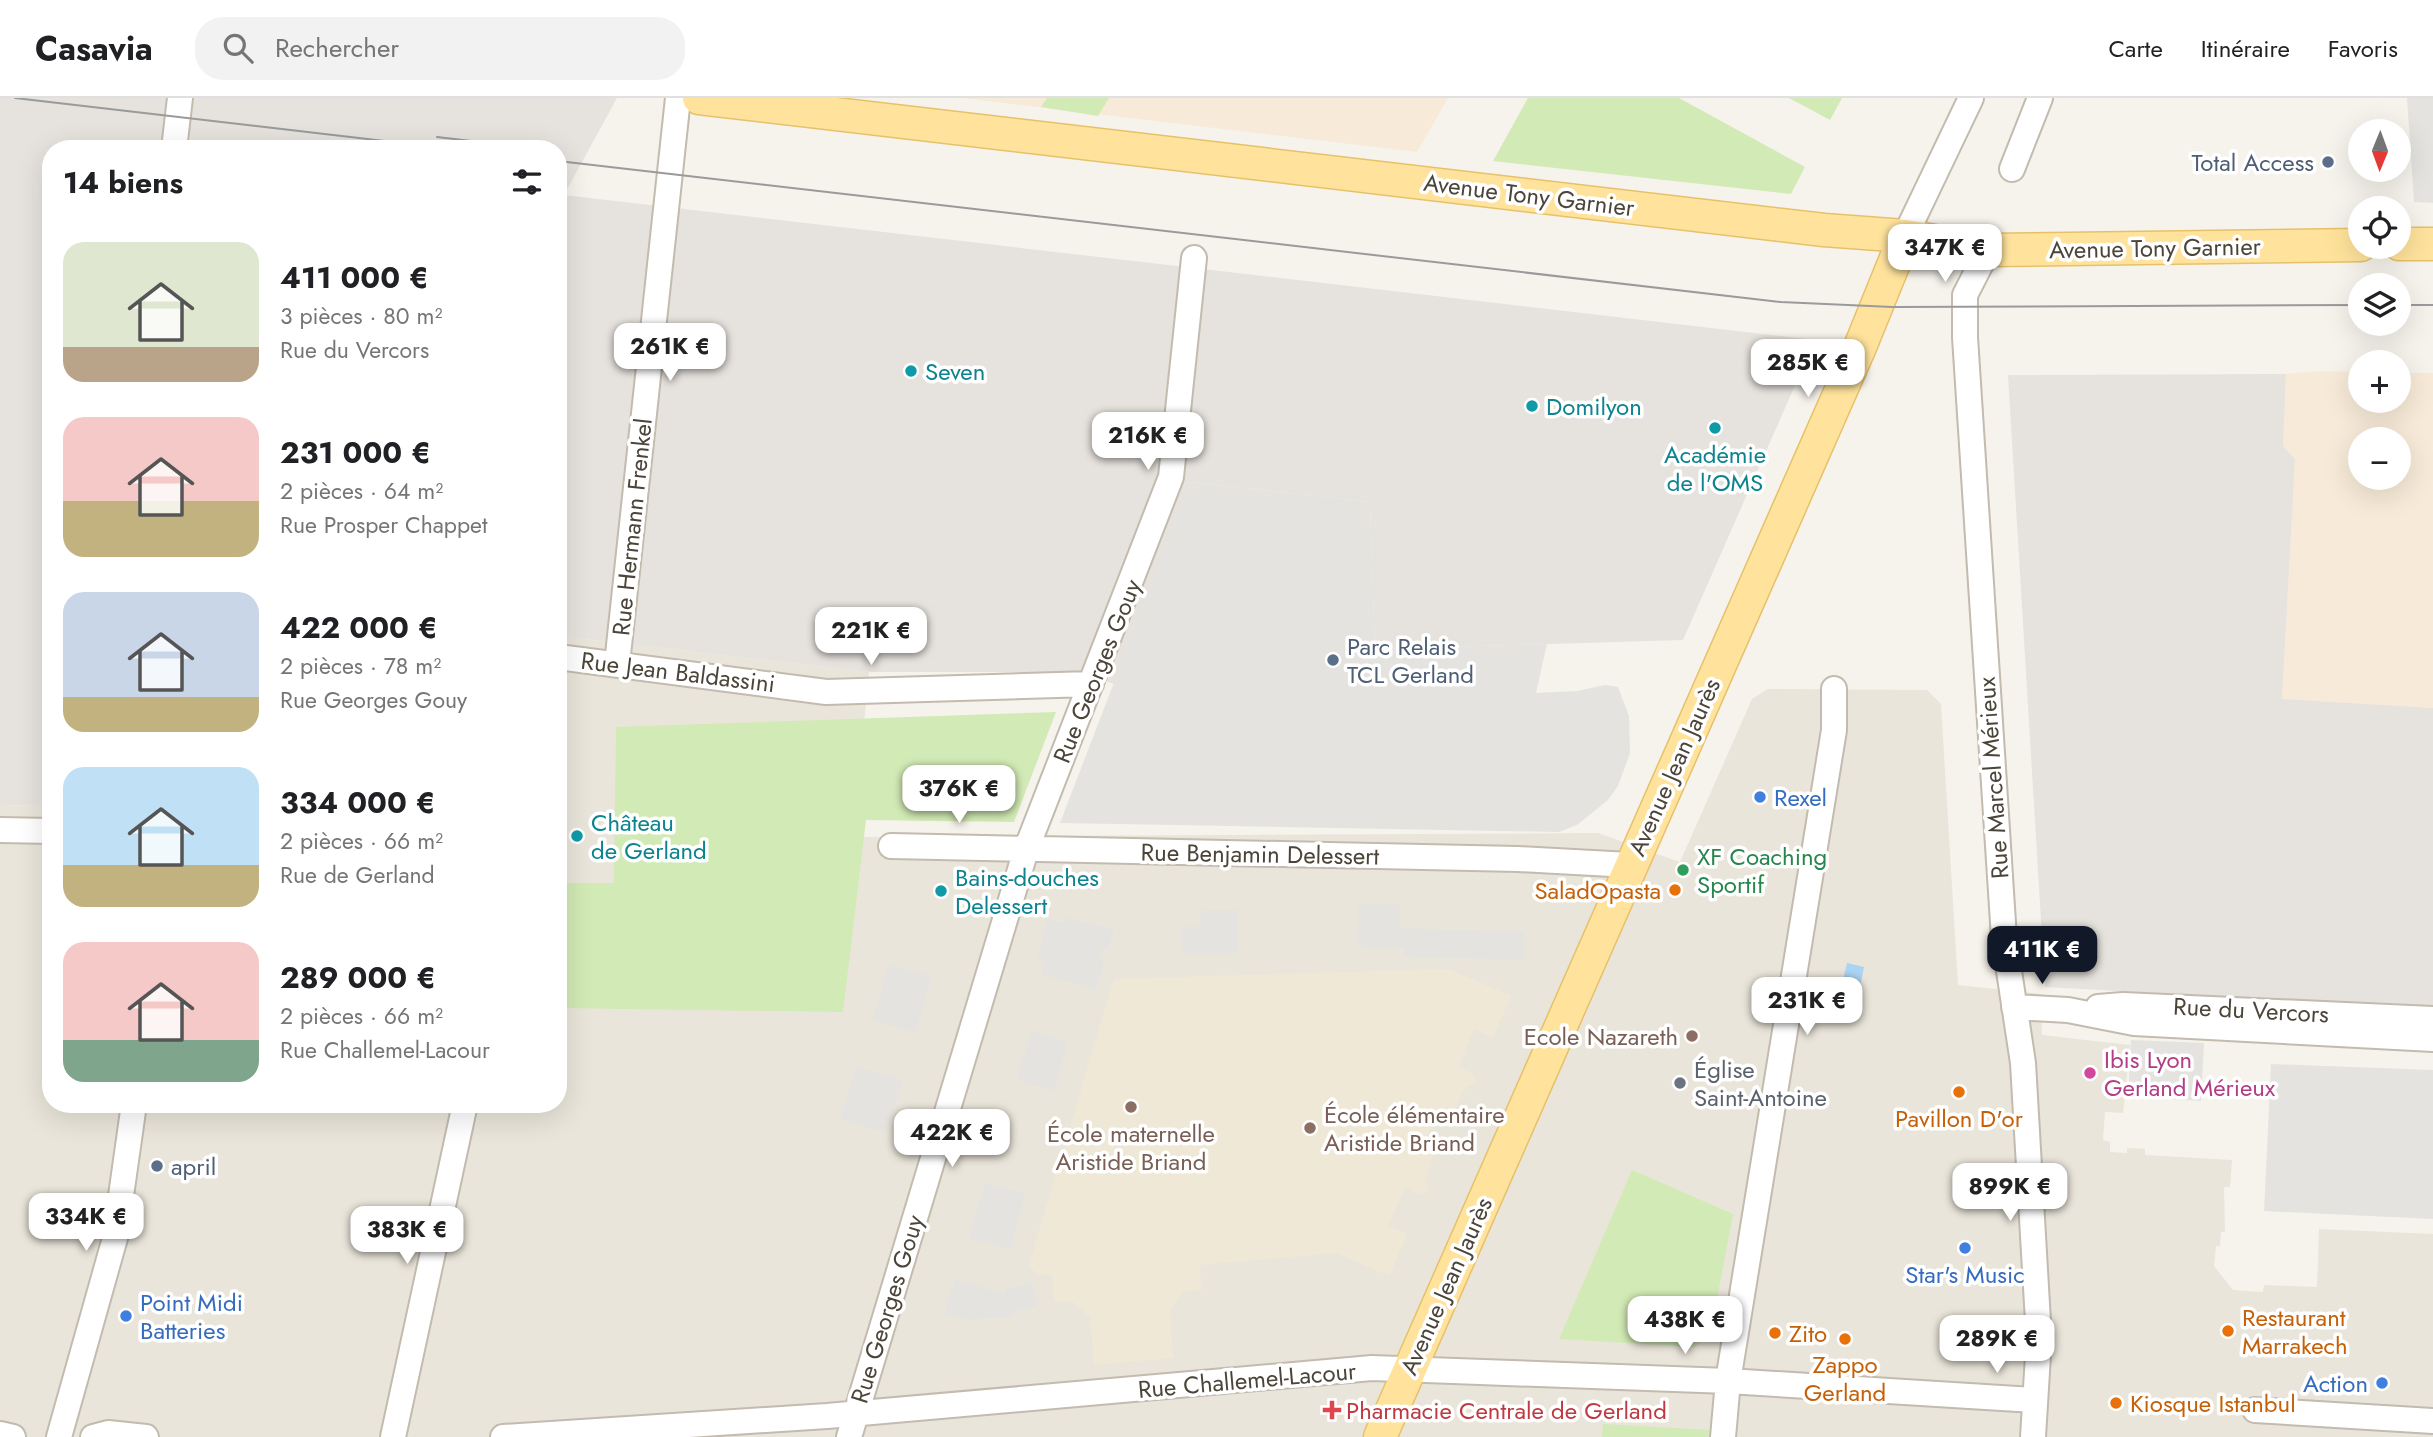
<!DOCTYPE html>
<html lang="fr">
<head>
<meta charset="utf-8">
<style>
  body { margin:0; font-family:Jost,sans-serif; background:#f2f2f2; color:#202124; height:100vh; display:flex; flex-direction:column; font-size:26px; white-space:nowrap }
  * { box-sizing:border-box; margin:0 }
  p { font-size:23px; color:#757577 }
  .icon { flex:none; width:38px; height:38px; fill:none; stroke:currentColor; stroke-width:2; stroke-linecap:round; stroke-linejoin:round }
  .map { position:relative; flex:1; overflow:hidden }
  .panel { position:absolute; left:42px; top:42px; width:525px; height:973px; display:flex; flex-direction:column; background:#fff; border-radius:28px; box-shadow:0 7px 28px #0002 }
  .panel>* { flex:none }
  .needle { width:46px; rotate:181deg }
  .tools { position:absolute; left:2348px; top:21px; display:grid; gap:14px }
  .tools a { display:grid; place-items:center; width:63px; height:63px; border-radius:50%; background:#fff; box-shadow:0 7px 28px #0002; font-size:35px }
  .price { position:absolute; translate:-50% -60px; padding:0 16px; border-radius:14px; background:#fff; color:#222; font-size:23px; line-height:46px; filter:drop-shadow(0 2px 4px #0008) }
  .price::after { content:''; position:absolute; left:50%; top:42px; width:21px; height:16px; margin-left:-10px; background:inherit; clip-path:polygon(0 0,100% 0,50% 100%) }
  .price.selected { background:#111827; color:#fff }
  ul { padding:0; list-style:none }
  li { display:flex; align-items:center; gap:21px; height:175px; padding:0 21px }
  li span { display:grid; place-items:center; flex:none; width:196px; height:140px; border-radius:21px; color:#555 }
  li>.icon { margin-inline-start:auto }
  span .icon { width:84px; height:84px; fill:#fffc; stroke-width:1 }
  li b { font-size:30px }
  h2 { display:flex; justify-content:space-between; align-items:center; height:84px; padding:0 21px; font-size:30px }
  header { display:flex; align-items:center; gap:42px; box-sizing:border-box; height:98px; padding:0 35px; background:#fff; border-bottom:2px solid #e0e0e0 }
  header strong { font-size:33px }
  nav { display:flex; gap:38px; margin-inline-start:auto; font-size:24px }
  .search { width:490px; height:63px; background:#f2f2f2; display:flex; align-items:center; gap:18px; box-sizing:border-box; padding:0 24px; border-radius:28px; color:#757577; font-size:26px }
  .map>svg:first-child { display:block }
</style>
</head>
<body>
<header>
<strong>Casavia</strong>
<div class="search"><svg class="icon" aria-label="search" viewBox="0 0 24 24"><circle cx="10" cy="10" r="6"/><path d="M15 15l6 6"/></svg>Rechercher</div>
<nav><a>Carte</a><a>Itinéraire</a><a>Favoris</a></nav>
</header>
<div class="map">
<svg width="2433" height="1339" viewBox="0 0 2433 1339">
  <rect width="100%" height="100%" fill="#f6f3ec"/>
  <path fill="#eae5da" d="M 558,538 L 869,574 L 853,739 L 1598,735 L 1680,764 L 1752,601 L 1768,591 L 1927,592 L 1941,606 L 1958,887 L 2041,896 L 2042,937 L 2130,947 L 2123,1015 L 2105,1014 L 2103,1042 L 2110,1044 L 2110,1054 L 2127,1055 L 2127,1050 L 2145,1051 L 2145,1057 L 2232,1062 L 2230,1089 L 2224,1089 L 2225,1134 L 2221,1134 L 2220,1148 L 2216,1148 L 2214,1168 L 2233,1192 L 2263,1194 L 2264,1187 L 2317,1189 L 2319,1131 L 2433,1136 L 2433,1339 L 0,1339 L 0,707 L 51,708 L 51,1006 L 558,1006 Z"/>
  <path fill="#f7ead8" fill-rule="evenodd" d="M 962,0 L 1448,0 L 1417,54 Z
    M 2315,273 L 2361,274 L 2361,303 L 2399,303 L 2399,275 L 2433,275 L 2433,610 L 2282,601 L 2295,362 L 2283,349 L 2286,276 ZM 2361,341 L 2399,341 L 2399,380 L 2361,380 Z"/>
  <path fill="#e6e2dd" d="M 0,0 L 617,0 L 564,97 L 1815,242 L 1683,542 L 1375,551 L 1370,404 L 1191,384 L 1114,586 L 1080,574 L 869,574 L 558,538 L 558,51 L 51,51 L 51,708 L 0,707 Z
    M 2286,276 L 2283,348 L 2295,361 L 2282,601 L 2433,610 L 2433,910 L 2045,889 L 2008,277 Z"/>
  <path fill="#efe8d6" d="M 1448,871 L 1511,898 L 1493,939 L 1474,931 L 1458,969 L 1475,977 L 1476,985 L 1466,989 L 1454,1011 L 1438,1013 L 1424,1046 L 1433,1058 L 1425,1082 L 1429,1092 L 1421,1097 L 1405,1090 L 1388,1128 L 1407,1136 L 1389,1178 L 1336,1155 L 1200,1167 L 1201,1192 L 1184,1193 L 1170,1212 L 1173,1260 L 1094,1267 L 1090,1219 L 1072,1203 L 1054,1204 L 1052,1176 L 1037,1177 L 1029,1167 L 1114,881 Z"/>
  <path fill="#d2eab5" d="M 1047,0 L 1109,0 L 1098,18 L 1041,9 Z
    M 1528,0 L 1679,0 L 1805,69 L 1791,96 L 1493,63 Z
    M 1789,0 L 1842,0 L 1830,22 Z
    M 1056,614 L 1014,724 L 866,722 L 843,914 L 558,910 L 558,785 L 614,785 L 616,629 Z
    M 1632,1072 L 1733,1116 L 1710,1238 L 1695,1249 L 1559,1241 Z
    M 1603,1326 L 1709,1332 L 1708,1339 L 1602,1339 Z"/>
  <path fill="#e5e3e0" d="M 2407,0 L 2433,0 L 2433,105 L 2414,104 Z
    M 1191,384 L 1370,404 L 1375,551 L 1547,546 L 1536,595 L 1577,593 L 1605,587 L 1618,589 L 1629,618 L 1630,655 L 1618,688 L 1608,702 L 1577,727 L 1559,734 L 1060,725 Z
    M 1359,805 L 1400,806 L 1400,830 L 1525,834 L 1524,862 L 1404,859 L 1403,850 L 1358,849 Z
    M 1237,812 L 1237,855 L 1182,855 L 1182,829 L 1200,829 L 1200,813 Z
    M 1065,820 L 1114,831 L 1109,849 L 1099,855 L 1104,864 L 1096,892 L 1042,876 L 1044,865 L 1036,863 L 1048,821 L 1063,825 Z
    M 889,866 L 932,879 L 915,935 L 872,922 Z
    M 1031,933 L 1068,944 L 1054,993 L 1017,982 Z
    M 2131,942 L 2204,945 L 2201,1003 L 2128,999 Z
    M 2271,966 L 2433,972 L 2433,1121 L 2264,1113 Z
    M 856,968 L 903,982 L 886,1035 L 840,1021 Z
    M 985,1084 L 1026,1096 L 1010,1151 L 969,1140 Z
    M 955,1181 L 1005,1196 L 1007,1190 L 1033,1185 L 1037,1208 L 1020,1212 L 1008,1219 L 967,1222 L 944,1215 Z"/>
  <path fill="#a9d4f2" d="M 1847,865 L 1864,869 L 1857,903 L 1839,899 Z"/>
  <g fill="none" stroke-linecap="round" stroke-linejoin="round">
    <defs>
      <path id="minor" d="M 174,51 L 180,0
        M 2012,71 L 2040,0
        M 1905,138 L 1971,0
        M 1988,152 L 1965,197 L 1965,239 L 2004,840 L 2023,965 L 2039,1241 L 2033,1339
        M 558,559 L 826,594 L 1091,586
        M 617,566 L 678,0
        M 0,732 L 51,733
        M 891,748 L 1518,761 L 1630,767
        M 2014,909 L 2068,912 L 2134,925 L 2433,941
        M 2098,909 L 2123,907 L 2433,921
        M 2255,1312 L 2433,1323
        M 0,1336 L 13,1339
        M 59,1339 L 115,1140 L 134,1006
        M 93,1339 L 108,1335 L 146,1339
        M 393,1339 L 465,1006
        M 503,1339 L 827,1318 L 1372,1270 L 1728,1283 L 2034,1302
        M 849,1339 L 1026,752 L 1171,379 L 1194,160
        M 1723,1339 L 1728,1283 L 1834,632 L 1834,591"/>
      <path id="major" d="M 699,0 L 1824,132 L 1905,138 L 1988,152 L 2361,147
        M 2399,146 L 2433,146
        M 1380,1339 L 1860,249 L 1905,138"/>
    </defs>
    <use href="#minor" stroke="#c2bbae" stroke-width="28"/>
    <use href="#major" stroke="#e6c16a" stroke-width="35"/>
    <use href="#minor" stroke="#fff" stroke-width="24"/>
    <use href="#major" stroke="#ffe39c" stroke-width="32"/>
    <path stroke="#9a9a9a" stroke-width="2" d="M 15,0 L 453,51
      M 437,39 L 541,51
      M 558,63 L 1781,204 L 1892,209 L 2361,207
      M 2399,207 L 2433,207"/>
  </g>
  <g fill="#5c6f8a" stroke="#fff" stroke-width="2.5">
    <circle cx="2328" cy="64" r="7"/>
    <circle cx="1333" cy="562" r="7"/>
    <circle cx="157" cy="1068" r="7"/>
  </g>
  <g fill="#0f9aa8" stroke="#fff" stroke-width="2.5">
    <circle cx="911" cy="273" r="7"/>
    <circle cx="1532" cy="308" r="7"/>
    <circle cx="1715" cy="330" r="7"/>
    <circle cx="577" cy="738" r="7"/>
    <circle cx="941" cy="793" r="7"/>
  </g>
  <g fill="#3f7fe0" stroke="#fff" stroke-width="2.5">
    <circle cx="1760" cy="699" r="7"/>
    <circle cx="1965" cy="1150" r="7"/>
    <circle cx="126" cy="1218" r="7"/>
    <circle cx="2382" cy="1285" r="7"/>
  </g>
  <circle fill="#2e9e5b" stroke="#fff" stroke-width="2.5" cx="1683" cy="772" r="7"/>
  <g fill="#e8710a" stroke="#fff" stroke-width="2.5">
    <circle cx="1675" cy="792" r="7"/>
    <circle cx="1959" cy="994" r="7"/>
    <circle cx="2228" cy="1233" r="7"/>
    <circle cx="1775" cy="1235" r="7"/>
    <circle cx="1845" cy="1241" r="7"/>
    <circle cx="2116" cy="1305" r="7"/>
  </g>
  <g fill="#8d6e63" stroke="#fff" stroke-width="2.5">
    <circle cx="1692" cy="938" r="7"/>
    <circle cx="1131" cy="1009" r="7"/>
    <circle cx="1310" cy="1030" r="7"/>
  </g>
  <circle fill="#d1479c" stroke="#fff" stroke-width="2.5" cx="2090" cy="975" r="7"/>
  <circle fill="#6b7280" stroke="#fff" stroke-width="2.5" cx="1680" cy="985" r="7"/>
  <path fill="#e0444e" stroke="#fff" stroke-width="2.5" d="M1328.5 1301.5h7v7h7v7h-7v7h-7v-7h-7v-7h7z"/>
  <g text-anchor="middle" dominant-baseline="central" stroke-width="7" stroke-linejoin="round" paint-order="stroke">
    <g font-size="24" fill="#4e5e75" stroke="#fff" text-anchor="start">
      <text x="2314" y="64" text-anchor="end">Total Access</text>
      <text x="1347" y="548">Parc Relais<tspan x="1347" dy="28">TCL Gerland</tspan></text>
      <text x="171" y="1068">april</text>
    </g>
    <g font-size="24" fill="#4b4439" stroke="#fff">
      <text transform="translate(1529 97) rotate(7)">Avenue Tony Garnier</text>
      <text transform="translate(2155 150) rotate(-1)">Avenue Tony Garnier</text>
      <text transform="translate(632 429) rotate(-84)">Rue Hermann Frenkel</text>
      <text transform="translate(1097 573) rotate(-68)">Rue Georges Gouy</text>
      <text transform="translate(678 574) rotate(7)">Rue Jean Baldassini</text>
      <text transform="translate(1674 669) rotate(-66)">Avenue Jean Jaurès</text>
      <text transform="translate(1993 680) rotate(-94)">Rue Marcel Mérieux</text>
      <text transform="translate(1260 756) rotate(1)">Rue Benjamin Delessert</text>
      <text transform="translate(2251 912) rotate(3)">Rue du Vercors</text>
      <text transform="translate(1446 1188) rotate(-66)">Avenue Jean Jaurès</text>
      <text transform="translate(887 1211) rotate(-73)">Rue Georges Gouy</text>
      <text transform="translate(1247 1282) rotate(-5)">Rue Challemel-Lacour</text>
    </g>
    <g font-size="24" fill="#0d838f" stroke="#fff" text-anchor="start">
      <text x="925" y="273">Seven</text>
      <text x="1546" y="308">Domilyon</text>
      <text x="1715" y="356" text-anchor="middle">Académie<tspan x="1715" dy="28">de l'OMS</tspan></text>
      <text x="591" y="724">Château<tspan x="591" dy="28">de Gerland</tspan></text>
      <text x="955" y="779">Bains-douches<tspan x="955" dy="28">Delessert</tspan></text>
    </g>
    <g font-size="24" fill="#366cbe" stroke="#fff" text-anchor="start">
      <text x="1774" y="699">Rexel</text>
      <text x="1965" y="1176" text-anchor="middle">Star's Music</text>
      <text x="140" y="1204">Point Midi<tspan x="140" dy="28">Batteries</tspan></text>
      <text x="2368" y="1285" text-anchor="end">Action</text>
    </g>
    <g font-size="24" fill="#27864d" stroke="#fff" text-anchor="start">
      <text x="1697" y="758">XF Coaching<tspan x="1697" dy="28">Sportif</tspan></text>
    </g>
    <g font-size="24" fill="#c56008" stroke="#fff" text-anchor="start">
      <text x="1661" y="792" text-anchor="end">SaladOpasta</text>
      <text x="1959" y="1020" text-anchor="middle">Pavillon D'or</text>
      <text x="2242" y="1219">Restaurant<tspan x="2242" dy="28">Marrakech</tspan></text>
      <text x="1789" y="1235">Zito</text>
      <text x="1845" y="1266" text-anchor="middle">Zappo<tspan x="1845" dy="28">Gerland</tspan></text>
      <text x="2130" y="1305">Kiosque Istanbul</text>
    </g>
    <g font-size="24" fill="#785e54" stroke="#fff" text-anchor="end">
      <text x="1678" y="938">Ecole Nazareth</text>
      <text x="1324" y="1016" text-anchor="start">École élémentaire<tspan x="1324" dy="28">Aristide Briand</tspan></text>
      <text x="1131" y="1035" text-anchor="middle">École maternelle<tspan x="1131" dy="28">Aristide Briand</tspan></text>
    </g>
    <g font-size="24" fill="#b23c85" stroke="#fff" text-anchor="start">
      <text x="2104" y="961">Ibis Lyon<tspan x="2104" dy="28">Gerland Mérieux</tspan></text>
    </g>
    <g font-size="24" fill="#5b616d" stroke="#fff" text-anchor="start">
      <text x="1694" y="971">Église<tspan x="1694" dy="28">Saint-Antoine</tspan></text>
    </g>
    <g font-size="24" fill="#be3a42" stroke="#fff" text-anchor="start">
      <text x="1346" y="1312">Pharmacie Centrale de Gerland</text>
    </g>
  </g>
</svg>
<div class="tools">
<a><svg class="needle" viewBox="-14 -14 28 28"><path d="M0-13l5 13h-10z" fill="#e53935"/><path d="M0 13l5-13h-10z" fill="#757577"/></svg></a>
<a><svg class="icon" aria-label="locate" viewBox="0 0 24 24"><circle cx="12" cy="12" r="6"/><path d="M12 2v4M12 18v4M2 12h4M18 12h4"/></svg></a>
<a><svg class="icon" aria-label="layers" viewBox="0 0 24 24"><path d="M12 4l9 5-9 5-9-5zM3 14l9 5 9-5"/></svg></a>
<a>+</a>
<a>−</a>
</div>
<b class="price" style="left:1945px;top:186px">347K €</b>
<b class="price" style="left:670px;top:285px">261K €</b>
<b class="price" style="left:1808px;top:301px">285K €</b>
<b class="price" style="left:1148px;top:374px">216K €</b>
<b class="price" style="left:871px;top:569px">221K €</b>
<b class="price" style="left:959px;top:727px">376K €</b>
<b class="price selected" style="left:2042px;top:888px">411K €</b>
<b class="price" style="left:1807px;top:939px">231K €</b>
<b class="price" style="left:952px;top:1071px">422K €</b>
<b class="price" style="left:2010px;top:1125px">899K €</b>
<b class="price" style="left:86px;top:1155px">334K €</b>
<b class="price" style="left:407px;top:1168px">383K €</b>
<b class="price" style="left:1685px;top:1258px">438K €</b>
<b class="price" style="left:1997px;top:1277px">289K €</b>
<section class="panel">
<h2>14 biens<svg class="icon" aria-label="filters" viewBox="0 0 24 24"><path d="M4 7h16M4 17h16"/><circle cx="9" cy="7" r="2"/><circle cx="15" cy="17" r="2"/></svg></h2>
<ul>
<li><span style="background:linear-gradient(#dfe7d0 75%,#b9a48a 0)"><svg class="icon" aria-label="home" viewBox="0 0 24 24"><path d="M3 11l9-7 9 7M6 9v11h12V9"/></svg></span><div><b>411 000 €</b><p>3 pièces · 80 m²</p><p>Rue du Vercors</p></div></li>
<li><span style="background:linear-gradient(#f6c9c9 60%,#c2b280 0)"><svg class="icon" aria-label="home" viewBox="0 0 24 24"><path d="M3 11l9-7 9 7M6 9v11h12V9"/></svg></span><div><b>231 000 €</b><p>2 pièces · 64 m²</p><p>Rue Prosper Chappet</p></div></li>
<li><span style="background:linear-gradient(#c9d6e8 75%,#c2b280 0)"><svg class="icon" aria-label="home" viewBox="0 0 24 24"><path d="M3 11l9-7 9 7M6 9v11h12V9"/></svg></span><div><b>422 000 €</b><p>2 pièces · 78 m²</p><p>Rue Georges Gouy</p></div></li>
<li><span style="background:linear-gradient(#bfe0f5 70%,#c2b280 0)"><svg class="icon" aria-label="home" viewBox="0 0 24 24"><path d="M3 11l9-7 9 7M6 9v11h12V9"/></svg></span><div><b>334 000 €</b><p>2 pièces · 66 m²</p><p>Rue de Gerland</p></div></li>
<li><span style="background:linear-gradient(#f6c9c9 70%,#7fa58c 0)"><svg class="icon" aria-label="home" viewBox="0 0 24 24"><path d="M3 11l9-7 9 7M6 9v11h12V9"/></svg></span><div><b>289 000 €</b><p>2 pièces · 66 m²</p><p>Rue Challemel-Lacour</p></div></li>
</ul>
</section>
</div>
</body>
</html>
